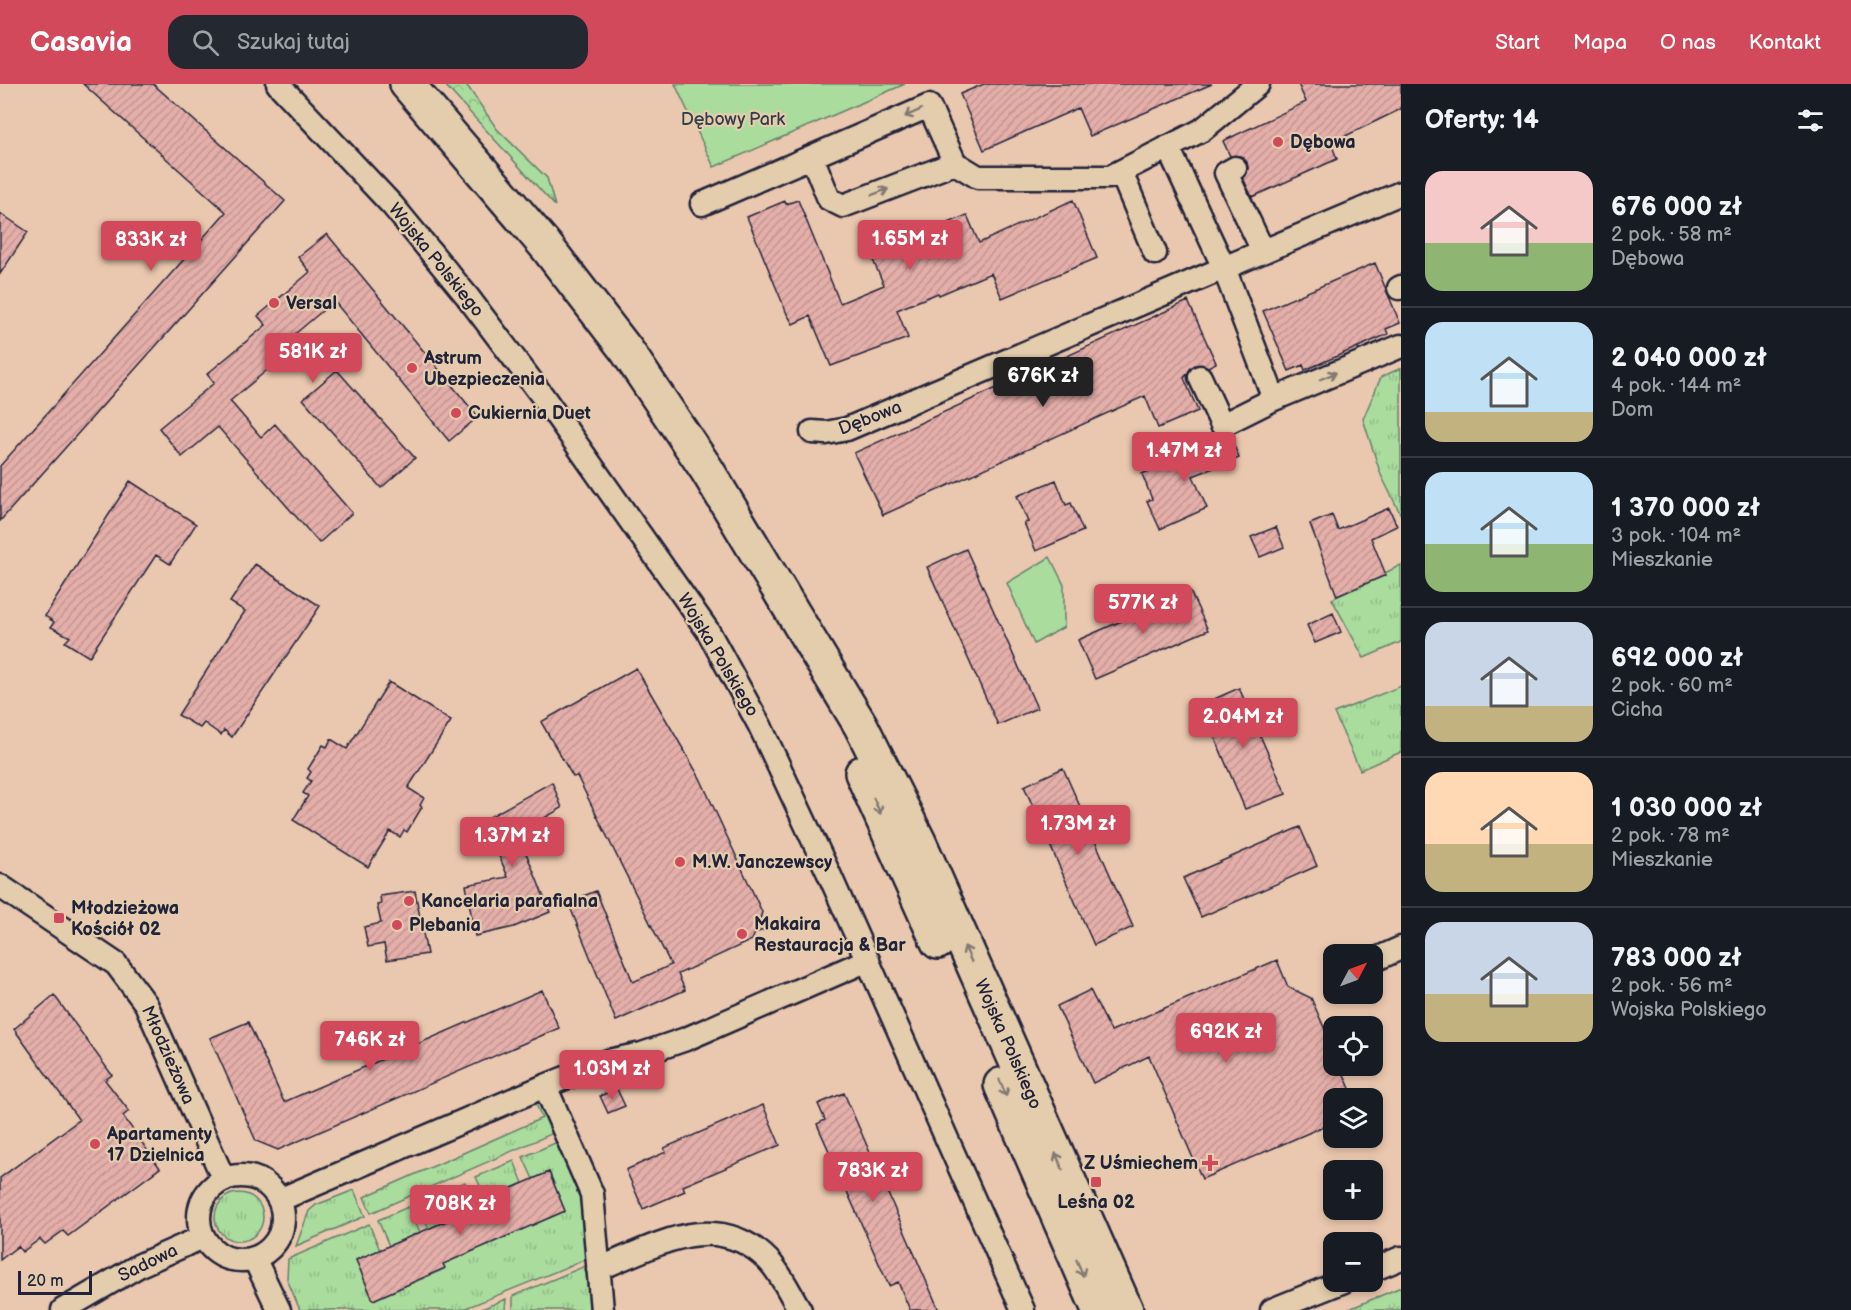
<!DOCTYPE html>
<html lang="pl">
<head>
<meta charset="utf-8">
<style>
  body { margin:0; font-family:"Balsamiq Sans",sans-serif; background:#242831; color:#f1f3f6; height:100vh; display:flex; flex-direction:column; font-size:22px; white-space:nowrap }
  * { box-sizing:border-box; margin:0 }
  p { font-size:20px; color:#9ea1a6 }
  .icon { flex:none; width:33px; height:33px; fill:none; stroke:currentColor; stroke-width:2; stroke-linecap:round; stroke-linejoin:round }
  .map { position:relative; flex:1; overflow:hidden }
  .panel { display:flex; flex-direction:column; background:#171b24; width:450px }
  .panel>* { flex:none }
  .needle { width:39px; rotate:49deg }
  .fabs { position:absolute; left:1323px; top:860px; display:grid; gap:12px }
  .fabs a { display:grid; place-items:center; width:60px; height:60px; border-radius:12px; background:#171b24; box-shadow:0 3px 9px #0003; font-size:30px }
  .scale { position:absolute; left:18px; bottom:15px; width:74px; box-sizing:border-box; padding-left:6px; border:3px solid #22223b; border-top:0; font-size:16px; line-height:21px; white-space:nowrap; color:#22223b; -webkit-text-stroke:4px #e3cdac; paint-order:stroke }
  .price { position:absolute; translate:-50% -51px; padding:0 14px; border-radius:6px; background:#d1495b; color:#fff; font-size:20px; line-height:39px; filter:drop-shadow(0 2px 3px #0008) }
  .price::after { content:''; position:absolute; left:50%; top:36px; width:18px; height:14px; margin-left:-9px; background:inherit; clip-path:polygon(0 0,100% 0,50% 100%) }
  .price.active { background:#222; color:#fff }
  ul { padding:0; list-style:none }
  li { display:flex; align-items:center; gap:18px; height:150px; padding:0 24px }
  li+li { border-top:2px solid #363941 }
  li span { display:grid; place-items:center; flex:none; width:168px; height:120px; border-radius:18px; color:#555 }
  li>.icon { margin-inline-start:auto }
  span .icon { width:72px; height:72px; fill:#fffc; stroke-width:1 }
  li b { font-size:26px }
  h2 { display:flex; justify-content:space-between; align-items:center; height:72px; padding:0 24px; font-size:26px }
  header { display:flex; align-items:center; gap:36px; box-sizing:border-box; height:84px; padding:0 30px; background:#d1495b; color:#fff }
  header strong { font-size:28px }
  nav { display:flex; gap:33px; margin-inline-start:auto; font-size:21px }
  .search { width:420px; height:54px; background:#242831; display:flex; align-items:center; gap:15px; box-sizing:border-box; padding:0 21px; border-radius:18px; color:#9ea1a6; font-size:22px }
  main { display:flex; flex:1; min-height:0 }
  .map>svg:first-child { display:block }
</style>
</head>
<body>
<header>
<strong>Casavia</strong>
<div class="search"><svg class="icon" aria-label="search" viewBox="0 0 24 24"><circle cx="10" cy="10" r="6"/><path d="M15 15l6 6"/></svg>Szukaj tutaj</div>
<nav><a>Start</a><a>Mapa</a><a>O nas</a><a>Kontakt</a></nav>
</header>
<main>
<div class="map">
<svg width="1401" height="1226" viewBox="0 0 1401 1226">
  <defs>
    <pattern id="grass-tufts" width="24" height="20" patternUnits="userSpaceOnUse" patternTransform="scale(1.5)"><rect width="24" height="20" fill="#a9dc9d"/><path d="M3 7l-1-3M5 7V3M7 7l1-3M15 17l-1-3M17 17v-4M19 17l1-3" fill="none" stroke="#91bc88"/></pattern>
    <pattern id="forest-crowns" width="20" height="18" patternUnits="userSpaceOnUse" patternTransform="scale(1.5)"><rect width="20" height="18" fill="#a9dc9d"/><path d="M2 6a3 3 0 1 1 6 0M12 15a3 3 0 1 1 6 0" fill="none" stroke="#91bc88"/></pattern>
    <pattern id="building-hatch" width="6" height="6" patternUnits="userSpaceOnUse" patternTransform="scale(1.5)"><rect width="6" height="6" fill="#e4aea9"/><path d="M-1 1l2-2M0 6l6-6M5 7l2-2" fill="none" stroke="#c39592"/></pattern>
  </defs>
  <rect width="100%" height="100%" fill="#eac8af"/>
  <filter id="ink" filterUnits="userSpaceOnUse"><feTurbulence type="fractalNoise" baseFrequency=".0167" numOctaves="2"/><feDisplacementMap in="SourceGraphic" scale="12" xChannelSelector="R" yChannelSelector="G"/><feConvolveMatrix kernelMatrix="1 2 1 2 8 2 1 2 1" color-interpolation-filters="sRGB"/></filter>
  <g filter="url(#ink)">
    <path fill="url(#grass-tufts)" stroke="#667f6c" stroke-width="1.5" d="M 1401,284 L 1401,431 L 1381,391 L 1363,335 L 1381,293 Z
      M 1401,481 L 1401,558 L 1364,574 L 1332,515 Z
      M 1401,602 L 1401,668 L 1360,686 L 1334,629 Z
      M 535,1018 L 541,1018 L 558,1047 L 371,1129 L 364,1113 L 542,1034 Z
      M 562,1056 L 586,1113 L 589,1174 L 461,1226 L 300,1226 L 287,1195 L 288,1175 L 369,1140 L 380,1166 L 356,1176 L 373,1216 L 444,1185 L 443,1180 L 565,1127 L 549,1088 L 533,1095 L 523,1073 Z
      M 514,1077 L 523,1099 L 486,1115 L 476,1093 Z
      M 465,1098 L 475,1120 L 450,1131 L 451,1135 L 429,1145 L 417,1119 Z
      M 354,1106 L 365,1132 L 296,1162 L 309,1127 L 316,1121 Z
      M215 1133a24 24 0 1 1 48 0a24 24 0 1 1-48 0Z
      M 408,1123 L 420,1148 L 389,1162 L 378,1136 Z
      M 590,1180 L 593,1226 L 513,1226 L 513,1212 Z
      M 1401,1203 L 1401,1226 L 1347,1226 Z
      M 506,1215 L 505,1226 L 479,1226 Z"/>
    <path fill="url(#forest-crowns)" stroke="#667f6c" stroke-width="1.5" d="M 444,0 L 466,0 L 497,45 L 547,94 L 555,122 Z"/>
    <path fill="#a9dc9d" stroke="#667f6c" stroke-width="1.5" d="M 675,0 L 905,0 L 714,83 Z
      M 1050,473 L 1064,501 L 1064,543 L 1034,560 L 1007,499 Z"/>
    <path fill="url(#building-hatch)" stroke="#22223b" stroke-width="1.5" d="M 83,0 L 153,0 L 285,117 L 0,437 L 0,382 L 226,128 Z
      M 984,0 L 1212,0 L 1090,52 L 1078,24 L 984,66 L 960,10 Z
      M 1298,0 L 1401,0 L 1401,25 L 1331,59 L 1337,75 L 1252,113 L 1243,94 L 1248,85 L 1247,78 L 1241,72 L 1230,72 L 1223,57 L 1306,18 Z
      M 798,116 L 840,219 L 884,201 L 871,172 L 967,131 L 979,159 L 1073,116 L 1097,174 L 1002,214 L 991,189 L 939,211 L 938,209 L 897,226 L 908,254 L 831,282 L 810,232 L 793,240 L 787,230 L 747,133 L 785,117 L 786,120 Z
      M 0,129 L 28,148 L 0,190 Z
      M 327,150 L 478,333 L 449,357 L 334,217 L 283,260 L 289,268 L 230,317 L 261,353 L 275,340 L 352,429 L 319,459 L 218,343 L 182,373 L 159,344 L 214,299 L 207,290 L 266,241 L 258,232 L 310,188 L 298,173 Z
      M 1375,179 L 1400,239 L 1386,245 L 1388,250 L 1305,286 L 1303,281 L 1289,287 L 1263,227 Z
      M 1188,217 L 1216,279 L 1208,283 L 1195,281 L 1184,294 L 1198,327 L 1158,344 L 1145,312 L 883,431 L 854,369 Z
      M 337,286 L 415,374 L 381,404 L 303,315 Z
      M 1231,353 L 1239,374 L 1193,392 L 1207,424 L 1160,445 L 1147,417 L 1152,415 L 1142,390 Z
      M 1056,396 L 1066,421 L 1071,419 L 1083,447 L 1036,467 L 1024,439 L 1028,438 L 1017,412 Z
      M 130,397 L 196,440 L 170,480 L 156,471 L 89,573 L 65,558 L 70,553 L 51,543 L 54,538 L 45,532 Z
      M 1389,424 L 1397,442 L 1371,454 L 1386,491 L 1337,512 L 1310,440 L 1332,431 L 1338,446 Z
      M 1276,443 L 1284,463 L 1260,473 L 1251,453 Z
      M 966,465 L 1037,624 L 998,641 L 927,483 Z
      M 255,480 L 320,522 L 232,653 L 224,646 L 221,651 L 204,639 L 200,644 L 178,631 L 245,527 L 230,518 Z
      M 1190,507 L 1208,546 L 1095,595 L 1078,556 Z
      M 1333,529 L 1341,548 L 1315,559 L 1307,541 Z
      M 636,584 L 700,694 L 762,828 L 760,835 L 766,845 L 755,849 L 752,856 L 678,890 L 685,906 L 616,937 L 568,818 L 596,807 L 633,898 L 671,881 L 577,692 L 573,693 L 541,638 Z
      M 389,598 L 451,637 L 408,704 L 424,714 L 420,721 L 422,723 L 407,748 L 404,746 L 400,753 L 390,747 L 368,783 L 293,736 L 308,712 L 303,709 L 311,697 L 307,694 L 311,688 L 308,685 L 323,661 L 327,663 L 331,655 L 347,665 Z
      M 1239,604 L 1286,710 L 1245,725 L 1201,621 Z
      M 1063,684 L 1133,843 L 1094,861 L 1024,702 Z
      M 552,698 L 562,724 L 518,749 L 550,828 L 514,843 L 475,852 L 466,801 L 508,793 L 484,736 Z
      M 1300,743 L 1317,782 L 1201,833 L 1183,794 Z
      M 415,807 L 427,870 L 387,876 L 384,860 L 368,863 L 364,843 L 381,839 L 377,821 L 381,820 L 380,812 Z
      M 1277,876 L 1288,903 L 1311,914 L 1334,966 L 1334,981 L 1340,981 L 1354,1014 L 1334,1014 L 1334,1038 L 1202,1095 L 1149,972 L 1093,999 L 1057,922 L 1090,906 L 1111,947 Z
      M 542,906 L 559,944 L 278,1066 L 256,1057 L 210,954 L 248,938 L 284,1018 Z
      M 54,911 L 112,991 L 105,996 L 129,1027 L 123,1032 L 160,1084 L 68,1152 L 63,1147 L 45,1160 L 40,1155 L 22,1168 L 18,1162 L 0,1176 L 0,1094 L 79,1036 L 14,945 Z
      M 617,1005 L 625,1022 L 608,1029 L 600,1012 Z
      M 844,1009 L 878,1087 L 939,1226 L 910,1226 L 898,1198 L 889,1202 L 817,1040 L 825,1036 L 818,1020 Z
      M 763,1021 L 780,1061 L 683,1102 L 685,1107 L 643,1125 L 626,1086 L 666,1068 L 664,1064 Z
      M 549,1088 L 565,1127 L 443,1180 L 445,1184 L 373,1216 L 356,1176 L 451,1135 L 450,1131 Z"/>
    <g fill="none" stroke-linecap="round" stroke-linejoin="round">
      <defs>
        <path id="street" d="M 278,0 L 393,122 L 467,212 L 544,314 L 708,547 L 760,642 L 830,792 L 1023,1226
          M 1168,63 L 1224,184 L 1401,109
          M 812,73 L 829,115 L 843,122 L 955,79
          M 1235,84 L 1226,89 L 1263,167
          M 1121,88 L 1155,169
          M 702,120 L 929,22 L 955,79 L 978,93 L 1110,93 L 1202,46 L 1258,0
          M 1399,204 L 1401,203
          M 1200,293 L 1222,341 L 1274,315 L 1401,262
          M 812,348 L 826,349 L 847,345 L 1224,184 L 1274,315
          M 0,802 L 116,880 L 146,920 L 224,1096
          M 1372,877 L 1401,864
          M 545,1002 L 592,1110 L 602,1226
          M199 1134a42 42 0 1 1 84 0a42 42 0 1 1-84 0Z
          M 279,1116 L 545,1002 L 608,977 L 642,970 L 686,955 L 868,876
          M 254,1174 L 279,1226
          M 598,1185 C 654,1163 715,1123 768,1176 C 781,1189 790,1210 800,1226
          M 1372,1186 L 1401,1174
          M 63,1226 L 140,1181 L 203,1153
          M 1272,1226 L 1344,1197"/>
        <path id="secondary" d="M 407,0 L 546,162 L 627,267 L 707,386 L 861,642 L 919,758 L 1126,1226
          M 862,689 L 938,858
          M 1001,1001 L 1099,1226"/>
      </defs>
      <use href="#street" stroke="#22223b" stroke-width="27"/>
      <use href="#secondary" stroke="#22223b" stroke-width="38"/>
      <use href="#street" stroke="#e3cdac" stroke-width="22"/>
      <use href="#secondary" stroke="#e3cdac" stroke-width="33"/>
    </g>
    <defs><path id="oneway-shaft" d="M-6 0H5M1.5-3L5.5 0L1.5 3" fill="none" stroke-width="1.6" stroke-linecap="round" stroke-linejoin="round" transform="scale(1.5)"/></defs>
    <g stroke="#827874">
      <use href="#oneway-shaft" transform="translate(913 29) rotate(156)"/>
      <use href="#oneway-shaft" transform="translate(880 108) rotate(-21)"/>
      <use href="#oneway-shaft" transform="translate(1328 292) rotate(-23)"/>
      <use href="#oneway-shaft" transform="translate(877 722) rotate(66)"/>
      <use href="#oneway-shaft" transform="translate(968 870) rotate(-114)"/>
      <use href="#oneway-shaft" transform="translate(1003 1004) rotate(67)"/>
      <use href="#oneway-shaft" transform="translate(1059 1077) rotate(-114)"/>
      <use href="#oneway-shaft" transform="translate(1080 1184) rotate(67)"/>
    </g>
  </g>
  <g fill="#d1495b" stroke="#e3cdac" stroke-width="2">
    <circle cx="1278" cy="58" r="6"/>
    <circle cx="274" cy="219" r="6"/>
    <circle cx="412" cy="284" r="6"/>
    <circle cx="456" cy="329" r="6"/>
    <circle cx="680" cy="778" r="6"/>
    <circle cx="409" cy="817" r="6"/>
    <rect x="53" y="828" width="12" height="12" rx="3"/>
    <circle cx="397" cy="841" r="6"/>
    <circle cx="742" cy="850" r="6"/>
    <circle cx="95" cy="1060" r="6"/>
    <path d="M1207 1070h6v6h6v6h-6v6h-6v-6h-6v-6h6z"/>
    <rect x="1090" y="1092" width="12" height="12" rx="3"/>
  </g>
  <g text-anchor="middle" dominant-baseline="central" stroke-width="4.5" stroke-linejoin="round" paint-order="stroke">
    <g font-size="18" fill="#363e4a" stroke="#e3cdac">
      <text x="733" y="35">Dębowy Park</text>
    </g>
    <g font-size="18" font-weight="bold" fill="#22223b" stroke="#e3cdac" text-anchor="start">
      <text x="1290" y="58">Dębowa</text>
      <text x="286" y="219">Versal</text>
      <text x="424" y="274">Astrum<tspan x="424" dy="21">Ubezpieczenia</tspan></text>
      <text x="468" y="329">Cukiernia Duet</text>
      <text x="692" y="778">M.W. Janczewscy</text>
      <text x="421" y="817">Kancelaria parafialna</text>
      <text x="71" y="824">Młodzieżowa<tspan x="71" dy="21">Kościół 02</tspan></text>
      <text x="754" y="840">Makaira<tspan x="754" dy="21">Restauracja &amp; Bar</tspan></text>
      <text x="409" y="841">Plebania</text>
      <text x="107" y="1050">Apartamenty<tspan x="107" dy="21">17 Dzielnica</tspan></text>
      <text x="1198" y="1079" text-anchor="end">Z Uśmiechem</text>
      <text x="1096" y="1118" text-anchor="middle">Leśna 02</text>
    </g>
    <g font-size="18" fill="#22223b" stroke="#e3cdac">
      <text transform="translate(436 176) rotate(51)">Wojska Polskiego</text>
      <text transform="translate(870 334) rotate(-21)">Dębowa</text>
      <text transform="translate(718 571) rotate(59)">Wojska Polskiego</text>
      <text transform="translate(1008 960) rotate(66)">Wojska Polskiego</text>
      <text transform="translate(168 971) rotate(66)">Młodzieżowa</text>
      <text transform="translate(148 1179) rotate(-26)">Sadowa</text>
    </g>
  </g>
</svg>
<div class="fabs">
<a><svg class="needle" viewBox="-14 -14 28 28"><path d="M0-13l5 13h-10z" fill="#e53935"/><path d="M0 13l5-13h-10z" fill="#9ea1a6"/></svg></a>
<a><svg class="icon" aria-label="locate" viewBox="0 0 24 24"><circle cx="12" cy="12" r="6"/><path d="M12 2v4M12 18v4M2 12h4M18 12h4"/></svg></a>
<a><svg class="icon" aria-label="layers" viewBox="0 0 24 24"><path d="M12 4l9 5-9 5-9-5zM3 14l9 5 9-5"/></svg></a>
<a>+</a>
<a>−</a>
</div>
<div class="scale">20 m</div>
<b class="price" style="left:910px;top:187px">1.65M zł</b>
<b class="price" style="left:151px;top:188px">833K zł</b>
<b class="price" style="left:313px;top:300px">581K zł</b>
<b class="price active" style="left:1043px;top:324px">676K zł</b>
<b class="price" style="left:1184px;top:399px">1.47M zł</b>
<b class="price" style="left:1143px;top:551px">577K zł</b>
<b class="price" style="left:1243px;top:665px">2.04M zł</b>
<b class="price" style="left:1078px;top:772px">1.73M zł</b>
<b class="price" style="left:512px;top:784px">1.37M zł</b>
<b class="price" style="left:1226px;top:980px">692K zł</b>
<b class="price" style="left:370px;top:988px">746K zł</b>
<b class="price" style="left:612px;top:1017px">1.03M zł</b>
<b class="price" style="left:873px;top:1119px">783K zł</b>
<b class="price" style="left:460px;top:1152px">708K zł</b>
</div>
<section class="panel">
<h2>Oferty: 14<svg class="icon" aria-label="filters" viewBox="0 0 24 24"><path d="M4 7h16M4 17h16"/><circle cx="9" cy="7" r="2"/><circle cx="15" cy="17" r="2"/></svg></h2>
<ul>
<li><span style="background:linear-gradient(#f6c9c9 60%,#8fb573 0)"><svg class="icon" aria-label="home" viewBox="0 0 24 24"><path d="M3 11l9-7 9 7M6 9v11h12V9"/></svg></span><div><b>676 000 zł</b><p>2 pok. · 58 m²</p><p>Dębowa</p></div></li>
<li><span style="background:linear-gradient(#bfe0f5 75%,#c2b280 0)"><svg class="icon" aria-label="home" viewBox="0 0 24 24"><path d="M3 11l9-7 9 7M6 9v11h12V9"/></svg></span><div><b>2 040 000 zł</b><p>4 pok. · 144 m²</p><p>Dom</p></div></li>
<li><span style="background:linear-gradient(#bfe0f5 60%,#8fb573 0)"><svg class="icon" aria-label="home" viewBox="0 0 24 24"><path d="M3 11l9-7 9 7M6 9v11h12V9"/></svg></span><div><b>1 370 000 zł</b><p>3 pok. · 104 m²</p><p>Mieszkanie</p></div></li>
<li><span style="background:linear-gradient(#c9d6e8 70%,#c2b280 0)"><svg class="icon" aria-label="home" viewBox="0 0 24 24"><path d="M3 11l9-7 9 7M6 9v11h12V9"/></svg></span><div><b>692 000 zł</b><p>2 pok. · 60 m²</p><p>Cicha</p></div></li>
<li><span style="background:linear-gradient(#ffd9b3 60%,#c2b280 0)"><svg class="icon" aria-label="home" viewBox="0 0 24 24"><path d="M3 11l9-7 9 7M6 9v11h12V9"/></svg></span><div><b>1 030 000 zł</b><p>2 pok. · 78 m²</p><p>Mieszkanie</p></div></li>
<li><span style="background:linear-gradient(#c9d6e8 60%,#c2b280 0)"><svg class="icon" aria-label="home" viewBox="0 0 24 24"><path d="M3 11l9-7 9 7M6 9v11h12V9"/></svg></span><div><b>783 000 zł</b><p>2 pok. · 56 m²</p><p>Wojska Polskiego</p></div></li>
</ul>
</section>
</main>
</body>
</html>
